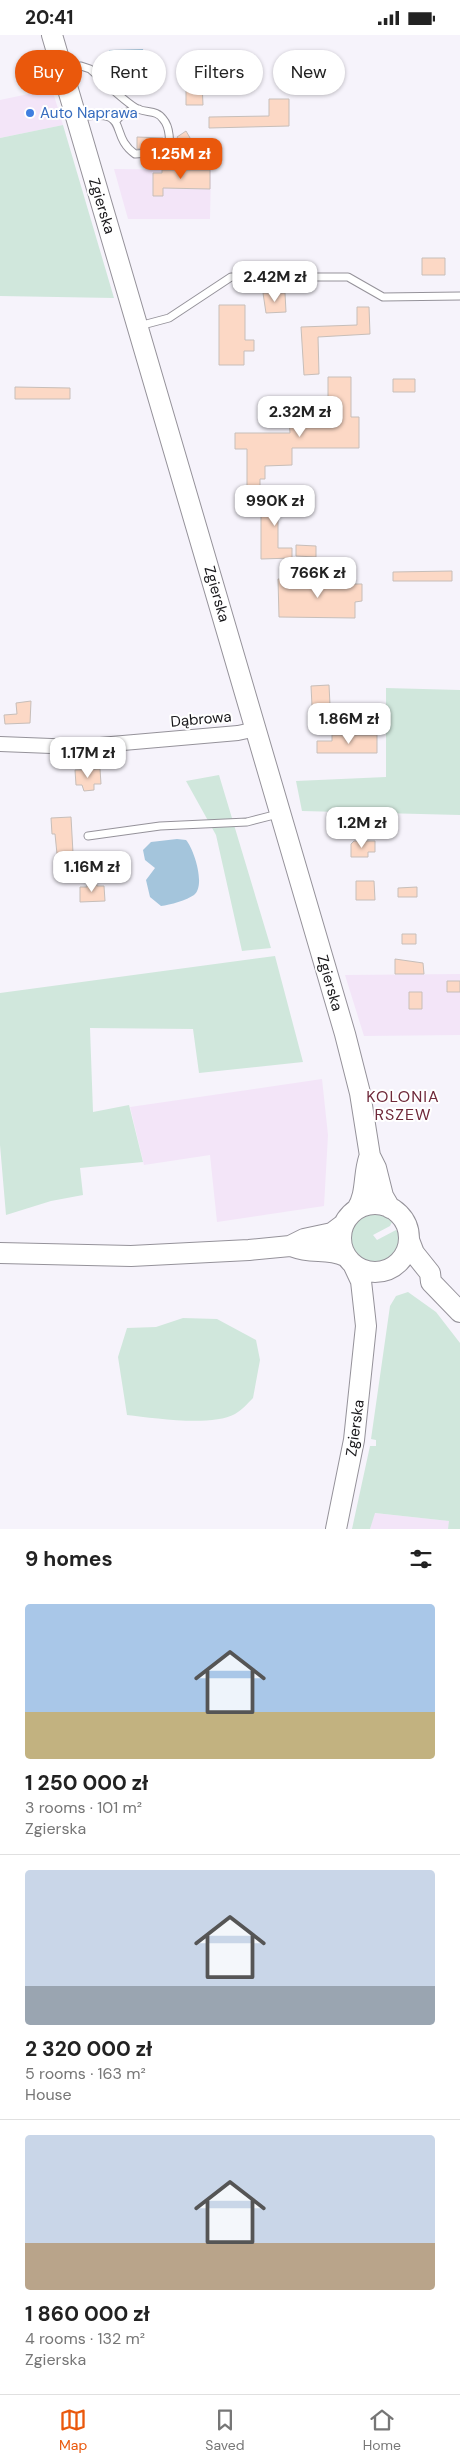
<!DOCTYPE html>
<html lang="en">
<head>
<meta charset="utf-8">
<style>
  body { margin:0; font-family:"DM Sans",sans-serif; background:#f2f2f2; color:#222; height:100vh; display:flex; flex-direction:column; font-size:19px; white-space:nowrap }
  * { box-sizing:border-box; margin:0 }
  p { font-size:16px; color:#767676 }
  .icon { flex:none; width:28px; height:28px; fill:none; stroke:currentColor; stroke-width:2; stroke-linecap:round; stroke-linejoin:round }
  .map { position:relative; height:1494px; overflow:hidden }
  .sheet { display:flex; flex-direction:column; background:#fff; flex:1 }
  .sheet>* { flex:none }
  .top-card { position:absolute; left:15px; top:15px; width:430px; height:45px; display:flex; gap:10px }
  .price { position:absolute; translate:-50% -42px; padding:0 11px; border-radius:10px; background:#fff; color:#222; font-size:16px; line-height:32px; filter:drop-shadow(0 1px 2px #0008) }
  .price::after { content:''; position:absolute; left:50%; top:30px; width:15px; height:11px; margin-left:-8px; background:inherit; clip-path:polygon(0 0,100% 0,50% 100%) }
  .price.active { background:#ea580c; color:#fff }
  ul { padding:0; list-style:none }
  li { display:grid; align-content:center; gap:10px; height:265px; padding:0 25px }
  li+li { border-top:1px solid #e0e0e0 }
  li span { display:grid; place-items:center; height:155px; border-radius:5px; color:#555 }
  li>.icon { margin-inline-start:auto }
  span .icon { width:90px; height:90px; fill:#fffc; stroke-width:1 }
  li b { font-size:21px }
  h2 { display:flex; justify-content:space-between; align-items:center; height:60px; padding:0 25px; font-size:21px }
  .chip { padding:0 18px; border-radius:22px; background:#fff; box-shadow:0 1px 4px #0004; font-size:18px; line-height:45px }
  .chip.active { background:#ea580c; color:#fff }
  .status { display:flex; justify-content:space-between; align-items:center; height:35px; padding:0 25px; background:#fff; direction:ltr }
  .status svg { height:14px; fill:currentColor }
  .tab-bar { display:flex; justify-content:space-around; align-items:center; height:70px; border-top:1px solid #e0e0e0; background:#fff; font-size:14px; color:#767676 }
  .tab-bar a { display:grid; justify-items:center; gap:2px }
  .tab-bar .active { color:#ea580c }
  .map>svg:first-child { display:block }
</style>
</head>
<body>
<div class="status"><b>20:41</b><svg viewBox="0 0 49 12"><path d="M0 12V9h3v3zM5 12V6h3v6zM10 12V3h3v9zM15 12V0h3v12zM26 1h20v11H26zM47 4h2v5h-2z"/></svg></div>
<div class="map">
<svg width="460" height="1494" viewBox="0 0 460 1494">
  <rect width="100%" height="100%" fill="#f6f3fb"/>
  <path fill="#f3e5f8" d="M 52,54 L 63,90 L 0,103 L 0,65 Z
    M 114,134 L 211,135 L 210,184 L 128,184 Z
    M 460,939 L 460,1000 L 364,1001 L 345,940 Z
    M 322,1044 L 328,1100 L 324,1171 L 217,1187 L 210,1120 L 144,1130 L 130,1072 Z
    M 374,1478 L 450,1486 L 448,1494 L 370,1494 Z"/>
  <path fill="#d0e7dc" d="M 63,90 L 114,263 L 0,261 L 0,103 Z
    M 386,653 L 460,655 L 460,780 L 302,776 L 296,746 L 386,742 Z
    M 219,740 L 271,913 L 242,916 L 216,800 L 186,746 Z
    M 275,921 L 303,1027 L 199,1038 L 193,994 L 90,993 L 93,1077 L 129,1070 L 143,1127 L 80,1133 L 83,1160 L 51,1166 L 6,1180 L 0,1110 L 0,958 Z
    M 373,1177 L 389,1181 L 392,1187 L 390,1191 L 373,1200 L 377,1205 L 396,1195 L 401,1201 C 401,1211 397,1222 388,1227 C 351,1246 328,1184 373,1177 Z
    M 408,1257 L 436,1277 L 460,1308 L 460,1494 L 448,1494 L 449,1486 L 375,1478 L 370,1494 L 352,1494 L 370,1411 L 376,1411 L 376,1405 L 371,1404 L 390,1271 L 396,1261 Z
    M 183,1283 L 217,1284 L 256,1305 L 260,1325 L 253,1363 C 248,1368 242,1375 235,1379 C 211,1392 154,1383 127,1380 L 118,1322 L 127,1293 L 156,1292 Z"/>
  <path fill="#a4c5dc" d="M 143,14 L 144,29 L 109,24 L 109,15 Z
    M 177,804 L 186,805 C 194,814 206,851 194,860 C 187,865 170,870 161,871 L 150,862 L 146,845 L 155,833 L 145,825 L 143,815 L 151,807 Z"/>
  <path fill="#fcd8c5" stroke="#c7beb9" d="M 200,19 L 224,19 L 224,34 L 200,34 L 197,27 Z
    M 240,37 L 257,37 L 256,48 L 240,47 Z
    M 202,48 L 203,70 L 186,70 L 186,49 Z
    M 269,64 L 289,64 L 289,91 L 209,93 L 209,82 L 269,81 Z
    M 186,96 L 193,108 L 193,130 L 186,117 L 183,117 L 183,112 L 177,102 Z
    M 137,102 L 163,103 L 163,112 L 137,114 Z
    M 162,135 L 210,135 L 210,154 L 163,153 L 163,161 L 153,161 L 153,138 L 162,138 Z
    M 422,223 L 445,223 L 445,240 L 422,240 Z
    M 263,258 L 285,258 L 286,277 L 266,278 Z
    M 219,270 L 245,270 L 245,305 L 254,305 L 254,316 L 244,316 L 244,330 L 219,330 Z
    M 357,272 L 369,272 L 370,299 L 318,302 L 319,339 L 304,340 L 301,292 L 357,290 Z
    M 328,342 L 351,342 L 351,382 L 359,382 L 359,413 L 292,413 L 292,430 L 265,431 L 265,444 L 260,444 L 260,471 L 244,471 L 244,453 L 247,453 L 247,414 L 235,414 L 235,398 L 290,398 L 289,383 L 328,383 Z
    M 393,344 L 415,344 L 415,357 L 393,357 Z
    M 15,352 L 70,353 L 70,364 L 15,364 Z
    M 261,465 L 305,465 L 305,475 L 278,476 L 278,513 L 292,513 L 292,523 L 261,524 Z
    M 296,510 L 316,511 L 316,522 L 296,521 Z
    M 452,536 L 452,546 L 393,546 L 393,537 Z
    M 330,543 L 330,549 L 362,549 L 362,566 L 355,567 L 355,583 L 279,582 L 278,544 Z
    M 329,650 L 330,670 L 312,671 L 311,651 Z
    M 31,666 L 30,688 L 5,689 L 4,680 L 17,679 L 16,668 Z
    M 332,700 L 377,700 L 377,718 L 317,718 L 317,706 L 332,706 Z
    M 100,734 L 101,749 L 94,749 L 94,755 L 84,756 L 82,750 L 76,750 L 75,735 Z
    M 71,782 L 73,818 L 57,819 L 55,799 L 52,799 L 51,783 Z
    M 354,806 L 375,806 L 375,817 L 368,817 L 368,822 L 351,822 L 351,809 Z
    M 96,845 L 97,851 L 104,851 L 105,866 L 80,867 L 80,852 L 87,852 L 87,846 Z
    M 356,846 L 374,846 L 375,865 L 356,865 Z
    M 417,852 L 417,862 L 398,862 L 398,853 Z
    M 402,899 L 416,899 L 416,909 L 402,909 Z
    M 395,924 L 423,928 L 424,939 L 395,939 Z
    M 447,946 L 460,946 L 460,957 L 447,957 Z
    M 409,957 L 422,957 L 422,974 L 409,974 Z"/>
  <g fill="none" stroke-linecap="round" stroke-linejoin="round">
    <defs>
      <path id="lane" d="M 62,33 L 81,31 L 90,34 C 100,43 128,70 138,74 C 147,78 157,75 163,84 C 170,92 171,108 167,117 L 135,119 C 107,99 133,73 79,82
        M 116,86 L 123,78 L 139,74
        M 139,291 L 169,283 L 231,242 L 348,242 L 383,262 L 460,261
        M 88,801 L 160,791 L 247,787 L 278,779"/>
      <path id="street" d="M 0,709 L 77,712 L 238,698 L 256,694"/>
      <path id="secondary" d="M 52,0 L 345,999 L 360,1058 L 370,1121 L 376,1133 L 383,1161 L 390,1173
        M341 1203a34 34 0 1 1 68 0a34 34 0 1 1-68 0Z
        M 357,1174 C 367,1158 363,1141 369,1123
        M 409,1205 L 414,1218 L 430,1238 L 431,1247 L 460,1277
        M 294,1212 C 311,1219 328,1213 345,1221
        M 0,1218 L 131,1221 L 249,1215 L 290,1211 L 304,1204 L 332,1198 L 344,1189
        M 336,1494 L 354,1405 L 366,1291 L 361,1246 L 354,1231"/>
    </defs>
    <use href="#lane" stroke="#95929a" stroke-width="9"/>
    <use href="#street" stroke="#95929a" stroke-width="16"/>
    <use href="#secondary" stroke="#95929a" stroke-width="22"/>
    <use href="#lane" stroke="#fff" stroke-width="7"/>
    <use href="#street" stroke="#fff" stroke-width="14"/>
    <use href="#secondary" stroke="#fff" stroke-width="20"/>
  </g>
  <circle fill="#3f7fe0" stroke="#fff" stroke-width="2" cx="30" cy="78" r="5"/>
  <g text-anchor="middle" dominant-baseline="central" stroke-width="4" stroke-linejoin="round" paint-order="stroke">
    <g font-size="15" fill="#366cbe" stroke="#fff" text-anchor="start">
      <text x="40" y="78">Auto Naprawa</text>
    </g>
    <g font-size="15" fill="#171619" stroke="#fff">
      <text transform="translate(102 171) rotate(73)">Zgierska</text>
      <text transform="translate(217 559) rotate(74)">Zgierska</text>
      <text transform="translate(201 684) rotate(-5)">Dąbrowa</text>
      <text transform="translate(330 948) rotate(74)">Zgierska</text>
      <text transform="translate(355 1393) rotate(-82)">Zgierska</text>
    </g>
    <g font-size="16" letter-spacing="1" fill="#6f293a" stroke="#fff">
      <text x="403" y="1061">KOLONIA<tspan x="403" dy="18">RSZEW</tspan></text>
    </g>
  </g>
</svg>
<b class="price active" style="left:181px;top:145px">1.25M zł</b>
<b class="price" style="left:275px;top:268px">2.42M zł</b>
<b class="price" style="left:300px;top:403px">2.32M zł</b>
<b class="price" style="left:275px;top:492px">990K zł</b>
<b class="price" style="left:318px;top:564px">766K zł</b>
<b class="price" style="left:349px;top:710px">1.86M zł</b>
<b class="price" style="left:88px;top:744px">1.17M zł</b>
<b class="price" style="left:362px;top:814px">1.2M zł</b>
<b class="price" style="left:92px;top:858px">1.16M zł</b>
<div class="top-card">
<a class="chip active">Buy</a>
<a class="chip">Rent</a>
<a class="chip">Filters</a>
<a class="chip">New</a>
</div>
</div>
<section class="sheet">
<h2>9 homes<svg class="icon" aria-label="filters" viewBox="0 0 24 24"><path d="M4 7h16M4 17h16"/><circle cx="9" cy="7" r="2"/><circle cx="15" cy="17" r="2"/></svg></h2>
<ul>
<li><span style="background:linear-gradient(#a9c7e8 70%,#c2b280 0)"><svg class="icon" aria-label="home" viewBox="0 0 24 24"><path d="M3 11l9-7 9 7M6 9v11h12V9"/></svg></span><div><b>1 250 000 zł</b><p>3 rooms · 101 m²</p><p>Zgierska</p></div></li>
<li><span style="background:linear-gradient(#c9d6e8 75%,#9aa5b1 0)"><svg class="icon" aria-label="home" viewBox="0 0 24 24"><path d="M3 11l9-7 9 7M6 9v11h12V9"/></svg></span><div><b>2 320 000 zł</b><p>5 rooms · 163 m²</p><p>House</p></div></li>
<li><span style="background:linear-gradient(#c9d6e8 70%,#b9a48a 0)"><svg class="icon" aria-label="home" viewBox="0 0 24 24"><path d="M3 11l9-7 9 7M6 9v11h12V9"/></svg></span><div><b>1 860 000 zł</b><p>4 rooms · 132 m²</p><p>Zgierska</p></div></li>
</ul>
</section>
<nav class="tab-bar">
<a class="active"><svg class="icon" aria-label="map" viewBox="0 0 24 24"><path d="M3 6l6-2 6 2 6-2v14l-6 2-6-2-6 2zM9 4v14M15 6v14"/></svg>Map</a>
<a><svg class="icon" aria-label="saved" viewBox="0 0 24 24"><path d="M7 4h10v16l-5-4-5 4z"/></svg>Saved</a>
<a><svg class="icon" aria-label="home" viewBox="0 0 24 24"><path d="M3 11l9-7 9 7M6 9v11h12V9"/></svg>Home</a>
</nav>
</body>
</html>
